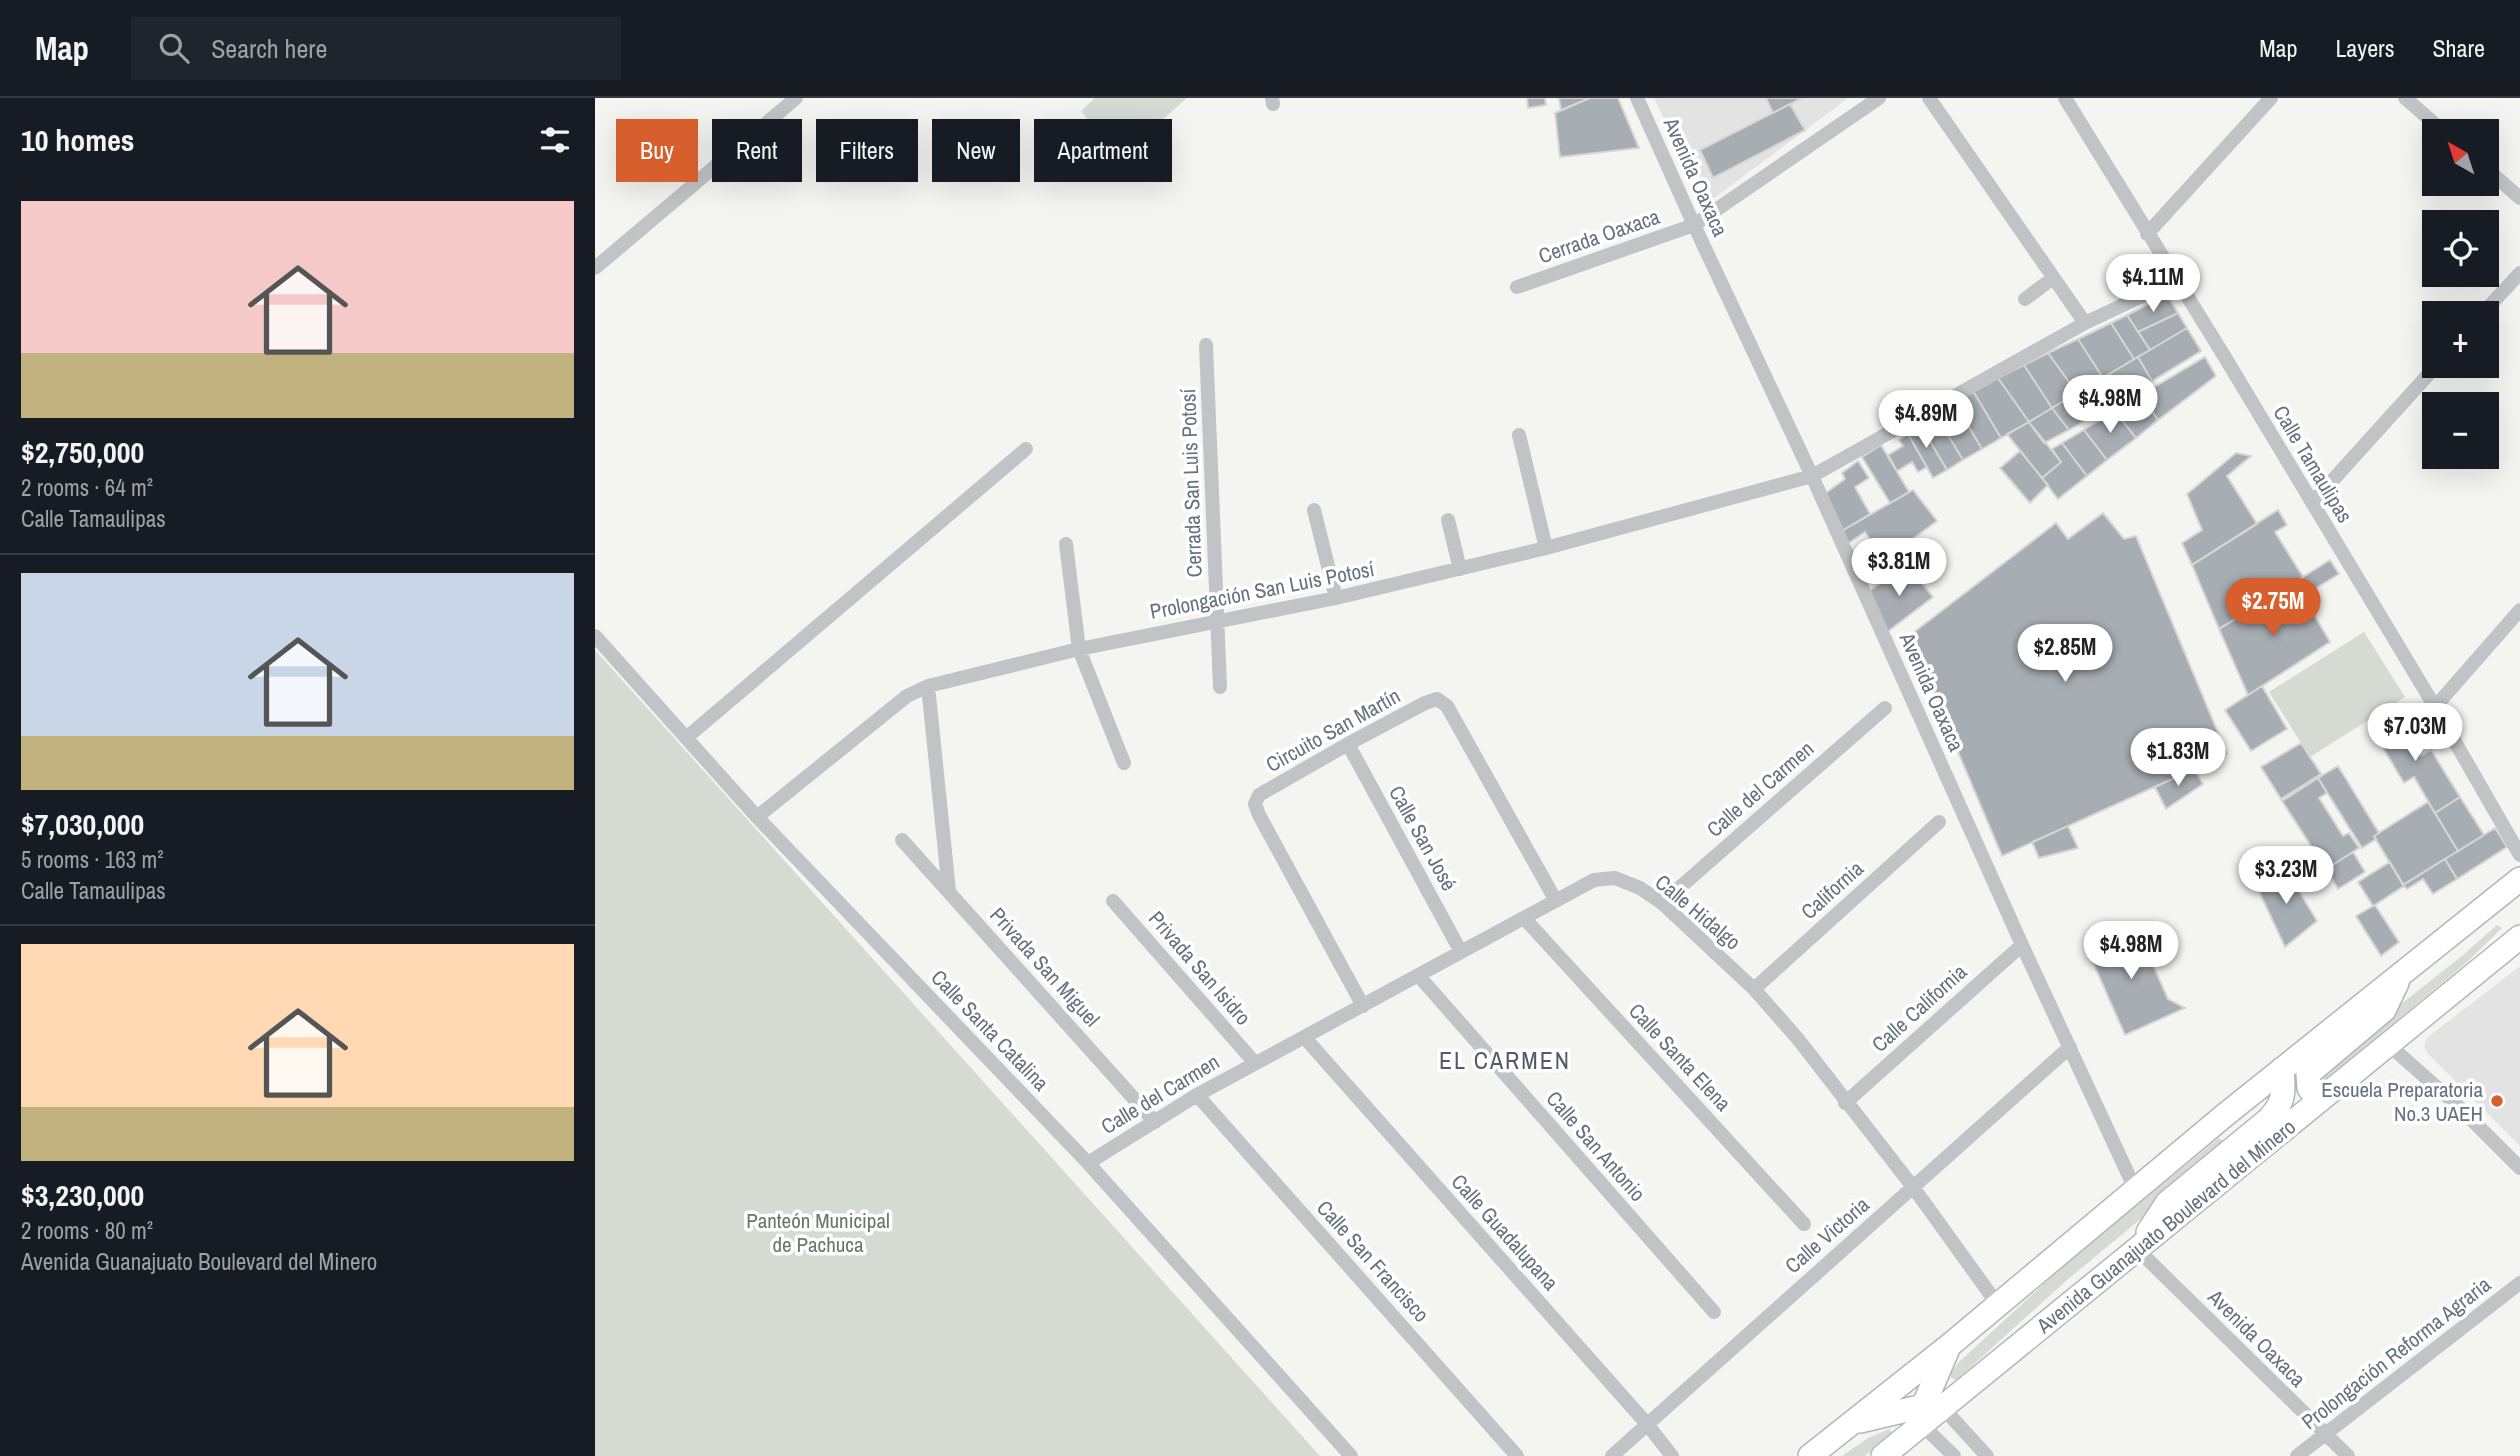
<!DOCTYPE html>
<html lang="en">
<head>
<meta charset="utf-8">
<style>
  body { margin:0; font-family:"Archivo Narrow",sans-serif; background:#20242c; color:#f1f3f6; height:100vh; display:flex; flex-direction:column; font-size:26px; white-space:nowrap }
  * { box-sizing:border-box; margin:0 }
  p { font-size:23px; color:#9ea1a6 }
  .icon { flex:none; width:38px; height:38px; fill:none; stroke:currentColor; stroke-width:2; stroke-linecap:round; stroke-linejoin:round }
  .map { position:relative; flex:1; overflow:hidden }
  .side { display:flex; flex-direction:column; background:#171b24; width:595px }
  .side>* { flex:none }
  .guide { position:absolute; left:21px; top:21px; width:665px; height:63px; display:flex; gap:14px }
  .needle { width:46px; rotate:321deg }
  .buttons { position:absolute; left:1827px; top:21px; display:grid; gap:14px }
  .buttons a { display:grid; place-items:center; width:77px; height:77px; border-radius:0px; background:#171b24; box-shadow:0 7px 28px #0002; font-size:35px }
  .price { position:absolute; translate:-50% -60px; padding:0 16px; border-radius:24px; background:#fff; color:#222; font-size:23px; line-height:46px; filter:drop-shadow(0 2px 4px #0008) }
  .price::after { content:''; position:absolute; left:50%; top:42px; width:21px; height:16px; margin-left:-10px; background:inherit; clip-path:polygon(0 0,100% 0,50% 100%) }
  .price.on { background:#d75f2e; color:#fff }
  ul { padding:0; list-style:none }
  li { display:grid; align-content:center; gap:14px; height:371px; padding:0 21px }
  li+li { border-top:2px solid #363941 }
  li span { display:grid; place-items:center; height:217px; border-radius:0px; color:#555 }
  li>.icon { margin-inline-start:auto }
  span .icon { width:126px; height:126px; fill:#fffc; stroke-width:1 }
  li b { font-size:30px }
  h2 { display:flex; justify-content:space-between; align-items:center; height:84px; padding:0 21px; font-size:30px }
  .chip { padding:0 24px; border-radius:0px; background:#171b24; box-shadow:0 7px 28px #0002; font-size:24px; line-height:63px }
  .chip.on { background:#d75f2e; color:#fff }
  header { display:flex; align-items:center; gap:42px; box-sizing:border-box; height:98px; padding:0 35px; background:#171b24; border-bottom:2px solid #363941 }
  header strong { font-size:33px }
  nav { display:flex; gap:38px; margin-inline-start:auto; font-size:24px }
  .search { width:490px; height:63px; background:#20242c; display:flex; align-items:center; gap:18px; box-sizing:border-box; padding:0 24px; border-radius:0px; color:#9ea1a6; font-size:26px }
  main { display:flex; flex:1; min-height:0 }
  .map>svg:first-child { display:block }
</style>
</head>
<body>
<header>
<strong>Map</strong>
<div class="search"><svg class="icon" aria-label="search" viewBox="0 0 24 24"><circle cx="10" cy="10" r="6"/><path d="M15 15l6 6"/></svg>Search here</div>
<nav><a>Map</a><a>Layers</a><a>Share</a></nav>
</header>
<main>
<section class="side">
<h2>10 homes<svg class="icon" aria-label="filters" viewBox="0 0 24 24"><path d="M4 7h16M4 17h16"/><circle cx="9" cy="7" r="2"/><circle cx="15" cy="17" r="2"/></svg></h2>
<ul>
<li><span style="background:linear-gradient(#f6c9c9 70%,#c2b280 0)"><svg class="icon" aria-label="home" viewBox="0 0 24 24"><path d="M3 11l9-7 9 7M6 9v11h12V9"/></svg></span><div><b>$2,750,000</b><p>2 rooms · 64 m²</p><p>Calle Tamaulipas</p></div></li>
<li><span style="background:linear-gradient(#c9d6e8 75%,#c2b280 0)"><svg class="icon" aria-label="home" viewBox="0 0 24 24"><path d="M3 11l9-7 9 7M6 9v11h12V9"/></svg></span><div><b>$7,030,000</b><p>5 rooms · 163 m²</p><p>Calle Tamaulipas</p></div></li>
<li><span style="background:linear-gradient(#ffd9b3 75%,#c2b280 0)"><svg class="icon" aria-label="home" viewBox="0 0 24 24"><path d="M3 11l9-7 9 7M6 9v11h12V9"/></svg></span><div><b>$3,230,000</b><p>2 rooms · 80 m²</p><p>Avenida Guanajuato Boulevard del Minero</p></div></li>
</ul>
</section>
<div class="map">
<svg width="1925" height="1358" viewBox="0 0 1925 1358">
  <rect width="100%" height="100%" fill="#f4f4f1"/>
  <path fill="#e2e3e2" d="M 1059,0 L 1253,0 L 1110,107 Z
    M 1925,868 L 1925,1048 L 1834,957 L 1829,948 L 1833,939 Z"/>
  <path fill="#d5dbd2" d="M 500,0 L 592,0 L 524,60 L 486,13 Z
    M 1769,534 L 1810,599 L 1715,659 L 1674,594 Z
    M 0,552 L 725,1358 L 0,1358 Z
    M 1902,827 L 1907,830 L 1870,866 L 1728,983 L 1722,981 L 1723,972 L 1868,857 Z
    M 1624,1040 L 1632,1045 L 1629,1052 L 1472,1182 L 1367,1277 L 1361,1282 L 1356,1280 L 1356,1275 L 1363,1265 L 1478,1159 Z
    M 1294,1331 L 1297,1334 L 1295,1338 L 1270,1358 L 1247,1358 L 1273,1340 Z"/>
  <path fill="#a7aeb3" stroke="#d6d6d4" stroke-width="2" d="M 932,0 L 950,0 L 951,7 L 933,10 Z
    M 964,0 L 995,0 L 966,12 Z
    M 995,0 L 1023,0 L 1044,50 L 965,59 L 960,15 Z
    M 1171,0 L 1207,0 L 1178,15 Z
    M 1195,6 L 1210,32 L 1118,80 L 1105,52 Z
    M 1572,197 L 1583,215 L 1543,234 L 1532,217 Z
    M 1583,215 L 1592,230 L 1555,252 L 1543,234 Z
    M 1532,217 L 1555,252 L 1539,261 L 1516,225 Z
    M 1516,225 L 1539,261 L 1508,280 L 1483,241 Z
    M 1592,230 L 1606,253 L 1557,283 L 1543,259 Z
    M 1483,241 L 1508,280 L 1482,295 L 1453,255 Z
    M 1453,255 L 1482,295 L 1457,310 L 1429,267 Z
    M 1543,259 L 1557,283 L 1518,306 L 1502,283 Z
    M 1610,259 L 1621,278 L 1563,322 L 1546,297 Z
    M 1429,267 L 1457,310 L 1434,324 L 1403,280 Z
    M 1403,280 L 1434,324 L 1406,340 L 1378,293 Z
    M 1502,283 L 1518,306 L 1496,319 L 1482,295 Z
    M 1378,293 L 1406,340 L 1387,351 L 1359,304 Z
    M 1482,295 L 1496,319 L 1474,332 L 1457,310 Z
    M 1546,297 L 1563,322 L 1541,340 L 1520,313 Z
    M 1359,304 L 1387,351 L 1368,362 L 1339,314 Z
    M 1457,310 L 1474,332 L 1449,345 L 1434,324 Z
    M 1520,313 L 1541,340 L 1512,362 L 1489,332 Z
    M 1339,314 L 1368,362 L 1352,372 L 1323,323 Z
    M 1323,323 L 1352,372 L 1338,380 L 1310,331 Z
    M 1434,324 L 1466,364 L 1447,380 L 1412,336 Z
    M 1489,332 L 1512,362 L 1492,378 L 1467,345 Z
    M 1313,336 L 1332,369 L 1323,374 L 1317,364 L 1302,373 L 1293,357 L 1308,348 L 1304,342 Z
    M 1467,345 L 1492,378 L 1463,401 L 1447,380 L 1466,364 L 1457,351 Z
    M 1286,347 L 1314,394 L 1295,405 L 1267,359 Z
    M 1425,353 L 1453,387 L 1435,405 L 1405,370 Z
    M 1641,355 L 1656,358 L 1632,378 L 1662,426 L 1597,467 L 1587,445 L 1607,432 L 1592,396 Z
    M 1263,363 L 1274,380 L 1260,389 L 1275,416 L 1245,434 L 1228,397 L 1250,381 L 1247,375 Z
    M 1318,392 L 1342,423 L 1289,462 L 1270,434 L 1251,447 L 1245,434 Z
    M 1683,412 L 1692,427 L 1680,434 L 1708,479 L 1624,531 L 1597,467 Z
    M 1508,415 L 1529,441 L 1541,438 L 1632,656 L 1407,758 L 1314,538 L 1461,425 L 1473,441 Z
    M 1735,462 L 1744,476 L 1708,498 L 1700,484 Z
    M 1312,467 L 1338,499 L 1291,535 L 1273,494 Z
    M 1700,484 L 1735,544 L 1653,597 L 1624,531 Z
    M 1667,588 L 1692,631 L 1656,653 L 1630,612 Z
    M 1799,613 L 1826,658 L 1836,652 L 1865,699 L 1840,715 L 1819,679 L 1809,685 L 1775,628 Z
    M 1706,645 L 1726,676 L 1686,701 L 1666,669 Z
    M 1743,668 L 1784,735 L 1779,738 L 1781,741 L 1767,750 L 1723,680 Z
    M 1599,671 L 1608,686 L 1571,711 L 1560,689 Z
    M 1723,680 L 1732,695 L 1724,700 L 1748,738 L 1754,735 L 1764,750 L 1731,771 L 1687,703 Z
    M 1865,699 L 1889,737 L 1863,753 L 1840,715 Z
    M 1833,704 L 1863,753 L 1808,787 L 1779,738 Z
    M 1473,728 L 1483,750 L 1444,760 L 1437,744 Z
    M 1900,730 L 1912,749 L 1862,781 L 1850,761 Z
    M 1758,754 L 1770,774 L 1743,791 L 1731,771 Z
    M 1850,761 L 1862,781 L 1838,796 L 1828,781 L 1812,791 L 1808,787 Z
    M 1795,764 L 1809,788 L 1778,808 L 1763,784 Z
    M 1690,770 L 1722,823 L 1690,849 L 1660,785 Z
    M 1780,807 L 1804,844 L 1786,858 L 1761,818 Z
    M 1541,828 L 1573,901 L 1590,910 L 1530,937 L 1492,851 Z"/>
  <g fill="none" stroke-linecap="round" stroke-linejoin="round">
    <defs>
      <path id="primary" d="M 1720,998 L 1714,990 L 1713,976 L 1789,912 L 1802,885
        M 1553,1134 L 1572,1105 L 1674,1021 C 1690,1003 1689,994 1687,971
        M 1324,1318 L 1352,1253
        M 1265,1323 L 1337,1306 L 1347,1309
        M 1215,1358 L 1355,1247 L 1630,1017 L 1925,781
        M 1288,1358 L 1925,839"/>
    </defs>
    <use href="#primary" stroke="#b3b7ba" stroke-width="26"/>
    <path stroke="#c0c4c7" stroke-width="14" d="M 677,0 L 678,6
      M 1042,0 L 1099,127 L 1217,378 L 1427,847 L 1540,1091
      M 1334,0 L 1490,225
      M 1470,0 L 1631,261 L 1840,609 L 1925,757
      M 1810,0 L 1848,33
      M 1892,71 L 1925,100
      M 1552,136 L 1676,0
      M 0,170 L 201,0
      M 922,189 L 1099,127 L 1284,0
      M 1430,201 L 1458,180
      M 1888,215 L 1925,175
      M 611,247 L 625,589
      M 924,337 L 951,450
      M 1717,405 L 1841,268
      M 719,412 L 741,500
      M 853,422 L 865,471
      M 471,446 L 484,551 L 529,665
      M 0,538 L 162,719 L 493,1065 L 756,1358
      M 333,588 L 354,793
      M 1840,609 L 1925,512
      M 91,640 L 431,351
      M 753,646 L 866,854
      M 162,719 L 312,598 L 333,588 L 484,551 L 741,500 L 951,450 L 1217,378 L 1490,225 L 1581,182
      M 307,742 L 560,1024
      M 518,803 L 660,965
      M 1067,805 L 1290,610
      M 929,820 L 1209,1126
      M 823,877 L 1119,1214
      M 1159,891 L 1344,724
      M 768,908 L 664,717 L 660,706 L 664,697 L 753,646 L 830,605 L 842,601 L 852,608 L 961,803
      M 710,940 L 1052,1326 L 1077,1358
      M 1794,947 L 1864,1009 L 1925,1070
      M 602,997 L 922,1358
      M 1250,1005 L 1427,847
      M 493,1065 L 602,997 L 999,782 L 1020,780 L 1045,790 L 1067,805 L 1159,891 L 1203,941 L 1318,1089 L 1403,1207
      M 1542,1151 L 1753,1358
      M 1347,1309 L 1392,1358
      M 1326,1326 L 1359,1358
      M 1017,1358 L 1475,949
      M 1702,1358 L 1925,1185"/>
    <use href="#primary" stroke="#fff" stroke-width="23"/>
  </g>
  <circle fill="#d75f2e" stroke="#fff" stroke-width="2.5" cx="1902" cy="1003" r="7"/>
  <g text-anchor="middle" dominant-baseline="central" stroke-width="7" stroke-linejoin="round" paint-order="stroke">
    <g font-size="21" fill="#657380" stroke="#fff">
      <text transform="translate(1101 79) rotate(66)">Avenida Oaxaca</text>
      <text transform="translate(1004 138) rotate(-19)">Cerrada Oaxaca</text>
      <text transform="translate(1718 366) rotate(59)">Calle Tamaulipas</text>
      <text transform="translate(596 385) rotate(-92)">Cerrada San Luis Potosí</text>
      <text transform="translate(667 492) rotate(-11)">Prolongación San Luis Potosí</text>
      <text transform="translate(1337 594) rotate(66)">Avenida Oaxaca</text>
      <text transform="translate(738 632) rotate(-29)">Circuito San Martín</text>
      <text transform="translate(1165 691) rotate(-41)">Calle del Carmen</text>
      <text transform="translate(828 740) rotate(61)">Calle San José</text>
      <text transform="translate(1237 792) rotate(-42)">California</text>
      <text transform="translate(1103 814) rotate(40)">Calle Hidalgo</text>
      <text transform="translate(450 869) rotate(48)">Privada San Miguel</text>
      <text transform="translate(605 870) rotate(49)">Privada San Isidro</text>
      <text transform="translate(1324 910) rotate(-42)">Calle California</text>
      <text transform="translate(395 932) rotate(46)">Calle Santa Catalina</text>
      <text transform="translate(1085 959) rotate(47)">Calle Santa Elena</text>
      <text transform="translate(565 996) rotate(-31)">Calle del Carmen</text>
      <text transform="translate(1001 1048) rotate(49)">Calle San Antonio</text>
      <text transform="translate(1571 1128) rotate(-39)">Avenida Guanajuato Boulevard del Minero</text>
      <text transform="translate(910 1134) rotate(48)">Calle Guadalupana</text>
      <text transform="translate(1232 1137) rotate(-41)">Calle Victoria</text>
      <text transform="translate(778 1163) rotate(48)">Calle San Francisco</text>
      <text transform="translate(1662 1240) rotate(45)">Avenida Oaxaca</text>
      <text transform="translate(1801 1255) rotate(-38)">Prolongación Reforma Agraria</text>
    </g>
    <g font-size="21" fill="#657380" stroke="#fff" text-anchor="end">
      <text x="1888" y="991">Escuela Preparatoria<tspan x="1888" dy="24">No.3 UAEH</tspan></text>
    </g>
    <g font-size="21" fill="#677864" stroke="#fff">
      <text x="223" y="1122">Panteón Municipal<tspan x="223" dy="24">de Pachuca</tspan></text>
    </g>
    <g font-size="24" letter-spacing="2" fill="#535c66" stroke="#fff">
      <text x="910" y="962">EL CARMEN</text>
    </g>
  </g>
</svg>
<div class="buttons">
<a><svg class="needle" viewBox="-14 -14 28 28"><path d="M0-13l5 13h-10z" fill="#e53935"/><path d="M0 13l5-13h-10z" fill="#9ea1a6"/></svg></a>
<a><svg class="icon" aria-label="locate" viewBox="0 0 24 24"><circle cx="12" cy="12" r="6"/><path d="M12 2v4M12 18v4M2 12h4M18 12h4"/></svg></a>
<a>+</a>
<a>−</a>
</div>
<b class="price" style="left:1558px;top:216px">$4.11M</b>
<b class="price" style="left:1515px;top:337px">$4.98M</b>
<b class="price" style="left:1331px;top:352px">$4.89M</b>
<b class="price" style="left:1304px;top:500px">$3.81M</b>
<b class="price on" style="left:1678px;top:540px">$2.75M</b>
<b class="price" style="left:1470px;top:586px">$2.85M</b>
<b class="price" style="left:1820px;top:665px">$7.03M</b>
<b class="price" style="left:1583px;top:690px">$1.83M</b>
<b class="price" style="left:1691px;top:808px">$3.23M</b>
<b class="price" style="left:1536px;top:883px">$4.98M</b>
<div class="guide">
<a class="chip on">Buy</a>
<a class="chip">Rent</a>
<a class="chip">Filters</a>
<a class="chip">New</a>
<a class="chip">Apartment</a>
</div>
</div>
</main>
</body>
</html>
